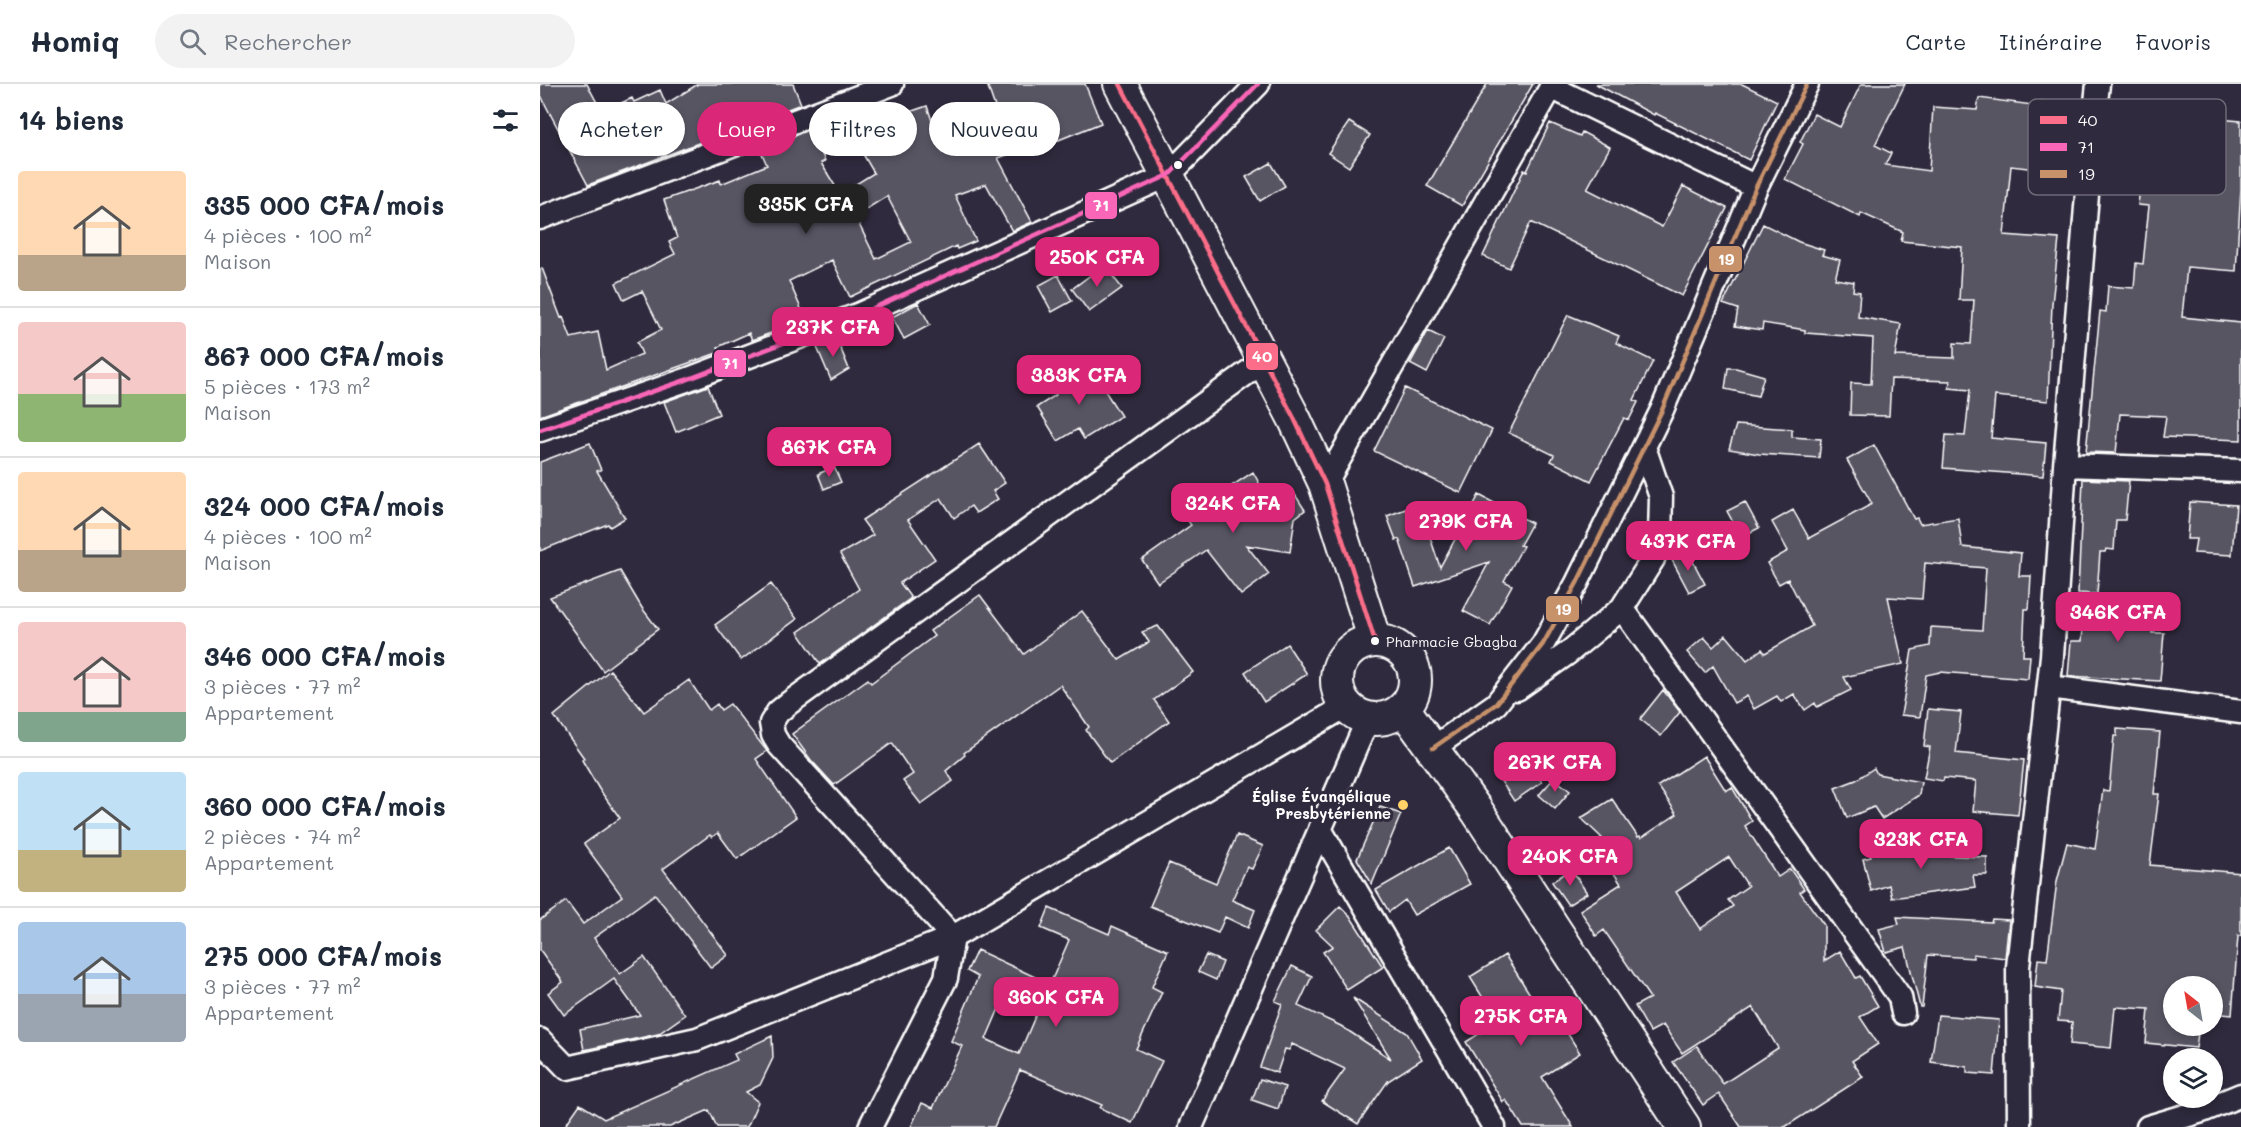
<!DOCTYPE html>
<html lang="fr">
<head>
<meta charset="utf-8">
<style>
  body { margin:0; font-family:Mali,sans-serif; background:#f2f2f3; color:#1f2937; height:100vh; display:flex; flex-direction:column; font-size:22px; white-space:nowrap }
  * { box-sizing:border-box; margin:0 }
  p { font-size:20px; color:#747a83 }
  .icon { flex:none; width:33px; height:33px; fill:none; stroke:currentColor; stroke-width:2; stroke-linecap:round; stroke-linejoin:round }
  .map { position:relative; flex:1; overflow:hidden }
  .drawer { display:flex; flex-direction:column; background:#fff; width:540px }
  .drawer>* { flex:none }
  .hud { position:absolute; left:18px; top:18px; width:570px; height:54px; display:flex; gap:12px }
  .needle { width:39px; rotate:329deg }
  .buttons { position:absolute; left:1623px; top:892px; display:grid; gap:12px }
  .buttons a { display:grid; place-items:center; width:60px; height:60px; border-radius:50%; background:#fff; box-shadow:0 3px 9px #0003; font-size:30px }
  .price { position:absolute; translate:-50% -51px; padding:0 14px; border-radius:12px; background:#db2777; color:#fff; font-size:20px; line-height:39px; filter:drop-shadow(0 2px 3px #0008) }
  .price::after { content:''; position:absolute; left:50%; top:36px; width:18px; height:14px; margin-left:-9px; background:inherit; clip-path:polygon(0 0,100% 0,50% 100%) }
  .price.current { background:#222; color:#fff }
  ul { padding:0; list-style:none }
  li { display:flex; align-items:center; gap:18px; height:150px; padding:0 18px }
  li+li { border-top:2px solid #e0e1e3 }
  li span { display:grid; place-items:center; flex:none; width:168px; height:120px; border-radius:6px; color:#555 }
  li>.icon { margin-inline-start:auto }
  span .icon { width:72px; height:72px; fill:#fffc; stroke-width:1 }
  li b { font-size:26px }
  h2 { display:flex; justify-content:space-between; align-items:center; height:72px; padding:0 18px; font-size:26px }
  .pill { padding:0 21px; border-radius:27px; background:#fff; box-shadow:0 3px 9px #0003; font-size:21px; line-height:54px }
  .pill.current { background:#db2777; color:#fff }
  header { display:flex; align-items:center; gap:36px; box-sizing:border-box; height:84px; padding:0 30px; background:#fff; border-bottom:2px solid #e0e1e3 }
  header strong { font-size:28px }
  nav { display:flex; gap:33px; margin-inline-start:auto; font-size:21px }
  .search { width:420px; height:54px; background:#f2f2f3; display:flex; align-items:center; gap:15px; box-sizing:border-box; padding:0 21px; border-radius:33px; color:#747a83; font-size:22px }
  main { display:flex; flex:1; min-height:0 }
  .map>svg:first-child { display:block }
</style>
</head>
<body>
<header>
<strong>Homiq</strong>
<div class="search"><svg class="icon" aria-label="search" viewBox="0 0 24 24"><circle cx="10" cy="10" r="6"/><path d="M15 15l6 6"/></svg>Rechercher</div>
<nav><a>Carte</a><a>Itinéraire</a><a>Favoris</a></nav>
</header>
<main>
<section class="drawer">
<h2>14 biens<svg class="icon" aria-label="filters" viewBox="0 0 24 24"><path d="M4 7h16M4 17h16"/><circle cx="9" cy="7" r="2"/><circle cx="15" cy="17" r="2"/></svg></h2>
<ul>
<li><span style="background:linear-gradient(#ffd9b3 70%,#b9a48a 0)"><svg class="icon" aria-label="home" viewBox="0 0 24 24"><path d="M3 11l9-7 9 7M6 9v11h12V9"/></svg></span><div><b>335 000 CFA/mois</b><p>4 pièces · 100 m²</p><p>Maison</p></div></li>
<li><span style="background:linear-gradient(#f6c9c9 60%,#8fb573 0)"><svg class="icon" aria-label="home" viewBox="0 0 24 24"><path d="M3 11l9-7 9 7M6 9v11h12V9"/></svg></span><div><b>867 000 CFA/mois</b><p>5 pièces · 173 m²</p><p>Maison</p></div></li>
<li><span style="background:linear-gradient(#ffd9b3 65%,#b9a48a 0)"><svg class="icon" aria-label="home" viewBox="0 0 24 24"><path d="M3 11l9-7 9 7M6 9v11h12V9"/></svg></span><div><b>324 000 CFA/mois</b><p>4 pièces · 100 m²</p><p>Maison</p></div></li>
<li><span style="background:linear-gradient(#f6c9c9 75%,#7fa58c 0)"><svg class="icon" aria-label="home" viewBox="0 0 24 24"><path d="M3 11l9-7 9 7M6 9v11h12V9"/></svg></span><div><b>346 000 CFA/mois</b><p>3 pièces · 77 m²</p><p>Appartement</p></div></li>
<li><span style="background:linear-gradient(#bfe0f5 65%,#c2b280 0)"><svg class="icon" aria-label="home" viewBox="0 0 24 24"><path d="M3 11l9-7 9 7M6 9v11h12V9"/></svg></span><div><b>360 000 CFA/mois</b><p>2 pièces · 74 m²</p><p>Appartement</p></div></li>
<li><span style="background:linear-gradient(#a9c7e8 60%,#9aa5b1 0)"><svg class="icon" aria-label="home" viewBox="0 0 24 24"><path d="M3 11l9-7 9 7M6 9v11h12V9"/></svg></span><div><b>275 000 CFA/mois</b><p>3 pièces · 77 m²</p><p>Appartement</p></div></li>
</ul>
</section>
<div class="map">
<svg width="1701" height="1043" viewBox="0 0 1701 1043">
  <rect width="100%" height="100%" fill="#2f2a3d"/>
  <filter id="ink" filterUnits="userSpaceOnUse"><feTurbulence type="fractalNoise" baseFrequency=".0167" numOctaves="2"/><feDisplacementMap in="SourceGraphic" scale="12" xChannelSelector="R" yChannelSelector="G"/><feConvolveMatrix kernelMatrix="1 2 1 2 8 2 1 2 1" color-interpolation-filters="sRGB"/></filter>
  <g filter="url(#ink)">
    <path fill="#595564" stroke="#fff" stroke-width="1.5" fill-rule="evenodd" d="M 0,0 L 47,0 L 62,28 L 92,14 L 94,18 L 120,6 L 126,20 L 158,0 L 253,0 L 261,20 L 48,101 L 6,22 L 0,9 Z
      M 447,0 L 545,0 L 561,39 L 501,63 L 499,60 L 458,74 L 492,138 L 472,147 L 446,100 L 415,111 L 436,157 L 417,165 L 416,162 L 310,213 L 292,176 L 249,197 L 266,236 L 212,256 L 209,249 L 178,263 L 180,268 L 0,332 L 0,185 L 2,184 L 21,234 L 23,233 L 31,254 L 58,248 L 66,286 L 102,270 L 97,258 L 121,246 L 102,207 L 84,216 L 76,199 L 135,170 L 129,158 L 137,154 L 124,116 L 180,96 L 181,100 L 227,81 L 220,65 L 271,45 L 285,77 L 281,79 L 300,110 L 334,89 L 308,44 L 334,32 L 337,39 L 387,22 L 403,69 L 464,49 ZM 347,112 L 371,158 L 336,175 L 315,132 Z
      M 947,0 L 993,0 L 922,122 L 887,102 Z
      M 1056,0 L 1202,0 L 1237,17 L 1209,76 L 1115,29 L 1114,31 Z
      M 1321,0 L 1365,0 L 1335,61 L 1351,69 L 1345,81 L 1389,87 L 1393,23 L 1437,26 L 1439,14 L 1500,22 L 1500,17 L 1531,21 L 1524,88 L 1471,82 L 1464,151 L 1519,155 L 1512,220 L 1508,317 L 1455,312 L 1451,354 L 1506,359 L 1503,392 L 1403,384 L 1406,351 L 1425,352 L 1430,306 L 1409,304 L 1410,297 L 1351,295 L 1349,332 L 1310,331 L 1311,299 L 1331,300 L 1333,254 L 1265,249 L 1265,246 L 1223,239 L 1222,246 L 1195,242 L 1198,225 L 1183,220 L 1223,140 L 1259,158 L 1284,166 L 1282,171 L 1300,176 L 1295,195 L 1314,198 L 1313,207 L 1320,208 L 1318,233 L 1361,240 L 1355,272 L 1414,274 L 1414,259 L 1431,260 L 1434,216 L 1419,216 L 1422,163 L 1361,157 L 1363,148 L 1321,129 L 1320,133 L 1245,95 L 1263,60 L 1260,58 L 1274,30 L 1300,43 Z
      M 1627,25 L 1656,27 L 1655,33 L 1701,37 L 1701,104 L 1696,187 L 1647,183 L 1642,233 L 1701,239 L 1701,356 L 1623,353 L 1626,332 L 1580,330 L 1576,369 L 1546,368 L 1560,227 L 1566,228 L 1568,202 L 1594,204 L 1596,179 L 1603,180 L 1609,122 L 1598,121 L 1601,95 L 1621,97 Z
      M 809,38 L 830,51 L 809,83 L 788,69 Z
      M 1010,39 L 1040,52 L 1042,48 L 1070,63 L 1047,105 L 1122,143 L 1143,102 L 1187,124 L 1142,212 L 991,138 L 969,184 L 943,172 L 984,86 L 987,87 Z
      M 731,79 L 745,102 L 720,117 L 706,93 Z
      M 564,181 L 582,204 L 549,228 L 532,205 Z
      M 518,191 L 532,217 L 512,228 L 498,202 Z
      M 378,219 L 390,241 L 364,255 L 352,233 Z
      M 1028,231 L 1079,252 L 1076,259 L 1113,277 L 1094,316 L 1098,318 L 1089,336 L 1084,334 L 1051,397 L 1011,377 L 1014,371 L 969,349 Z
      M 888,247 L 904,255 L 887,289 L 870,280 Z
      M 296,253 L 309,285 L 291,296 L 276,261 Z
      M 548,280 L 581,332 L 544,355 L 538,345 L 518,357 L 497,323 L 516,311 L 511,303 Z
      M 1188,284 L 1196,284 L 1224,292 L 1218,312 L 1185,305 Z
      M 168,302 L 179,330 L 136,348 L 124,318 Z
      M 865,304 L 952,346 L 921,409 L 834,367 Z
      M 1196,341 L 1252,345 L 1252,353 L 1281,355 L 1279,374 L 1219,370 L 1189,365 Z
      M 50,359 L 61,386 L 57,387 L 85,434 L 70,443 L 68,440 L 0,467 L 0,378 Z
      M 439,360 L 465,399 L 453,407 L 458,415 L 436,429 L 431,422 L 414,434 L 401,414 L 368,436 L 395,475 L 360,499 L 371,514 L 280,580 L 258,548 L 319,505 L 300,470 L 333,451 L 322,436 Z
      M 1334,361 L 1374,435 L 1377,434 L 1380,440 L 1418,434 L 1422,463 L 1481,469 L 1479,492 L 1491,492 L 1489,525 L 1485,525 L 1483,572 L 1490,572 L 1488,595 L 1400,588 L 1386,591 L 1380,633 L 1361,631 L 1372,566 L 1390,562 L 1391,543 L 1442,546 L 1446,484 L 1385,479 L 1382,515 L 1348,513 L 1363,580 L 1304,593 L 1311,606 L 1277,623 L 1275,619 L 1265,626 L 1254,610 L 1241,618 L 1237,612 L 1214,625 L 1207,612 L 1194,619 L 1173,582 L 1165,589 L 1147,568 L 1164,553 L 1173,563 L 1186,551 L 1207,576 L 1222,565 L 1225,569 L 1272,542 L 1248,495 L 1239,500 L 1227,479 L 1248,467 L 1232,438 L 1253,426 L 1269,454 L 1332,420 L 1307,376 Z
      M 294,383 L 301,398 L 284,405 L 278,390 Z
      M 713,388 L 729,417 L 741,408 L 744,411 L 752,406 L 765,426 L 755,434 L 750,468 L 706,461 L 729,490 L 701,511 L 666,466 L 618,499 L 602,476 L 651,441 L 648,437 L 690,403 Z
      M 1543,395 L 1589,397 L 1585,436 L 1576,436 L 1574,466 L 1566,465 L 1565,468 L 1560,468 L 1557,510 L 1538,509 Z
      M 939,411 L 992,439 L 980,461 L 983,462 L 964,497 L 972,501 L 950,541 L 923,527 L 949,478 L 875,503 L 859,455 L 856,456 L 847,432 L 879,420 L 900,483 Z
      M 1205,418 L 1219,444 L 1201,453 L 1187,427 Z
      M 1650,418 L 1696,421 L 1692,471 L 1654,469 L 1656,455 L 1647,455 Z
      M 1148,468 L 1165,500 L 1149,508 L 1132,476 Z
      M 80,487 L 102,524 L 118,545 L 63,587 L 10,513 Z
      M 231,500 L 257,535 L 201,576 L 175,541 Z
      M 440,511 L 484,570 L 542,527 L 579,576 L 609,558 L 602,548 L 618,542 L 653,588 L 614,616 L 629,637 L 570,679 L 546,646 L 549,643 L 520,601 L 424,669 L 425,671 L 406,687 L 413,697 L 381,720 L 363,697 L 373,690 L 352,659 L 294,701 L 271,676 L 252,650 L 328,595 L 331,599 L 394,552 L 390,547 Z
      M 1545,516 L 1614,521 L 1612,549 L 1624,549 L 1620,597 L 1528,592 L 1531,557 L 1542,557 Z
      M 747,560 L 767,590 L 724,618 L 705,588 Z
      M 70,586 L 104,628 L 149,596 L 169,626 L 177,620 L 181,626 L 190,620 L 227,667 L 216,675 L 256,733 L 197,775 L 178,749 L 172,753 L 170,751 L 123,785 L 188,871 L 171,884 L 115,810 L 54,854 L 80,890 L 104,873 L 145,931 L 118,950 L 44,966 L 40,945 L 100,931 L 74,895 L 24,931 L 8,909 L 23,898 L 0,866 L 0,836 L 26,817 L 43,840 L 82,812 L 44,760 L 80,734 L 59,705 L 42,676 L 44,674 L 14,632 Z
      M 1123,606 L 1140,628 L 1121,652 L 1100,635 Z
      M 1388,625 L 1421,628 L 1416,669 L 1484,676 L 1478,731 L 1433,727 L 1436,697 L 1404,694 L 1403,697 L 1384,694 L 1390,663 L 1384,662 Z
      M 1577,645 L 1620,648 L 1614,710 L 1619,710 L 1610,781 L 1701,789 L 1701,852 L 1698,852 L 1692,931 L 1672,929 L 1672,903 L 1634,903 L 1634,942 L 1659,942 L 1656,964 L 1606,959 L 1609,925 L 1575,923 L 1571,964 L 1530,960 L 1532,938 L 1518,937 L 1521,907 L 1495,903 L 1498,875 L 1507,876 L 1517,797 L 1527,759 L 1555,765 L 1563,706 L 1569,707 L 1574,652 L 1577,652 Z
      M 983,670 L 1002,698 L 974,717 L 955,688 Z
      M 1164,672 L 1186,707 L 1192,703 L 1212,737 L 1205,742 L 1238,793 L 1250,785 L 1264,805 L 1260,808 L 1284,841 L 1284,877 L 1300,867 L 1316,894 L 1320,892 L 1338,922 L 1320,933 L 1338,960 L 1312,977 L 1323,993 L 1245,1043 L 1201,1043 L 1179,1010 L 1163,1021 L 1133,978 L 1157,962 L 1183,1000 L 1238,964 L 1213,923 L 1142,969 L 1123,941 L 1110,948 L 1095,922 L 1110,914 L 1064,846 L 1056,852 L 1040,826 L 1081,800 L 1054,758 L 1062,754 L 1041,734 L 1072,715 L 1098,753 L 1100,752 L 1101,754 L 1137,730 L 1118,702 ZM 1189,773 L 1208,802 L 1188,816 L 1193,822 L 1160,845 L 1136,808 Z
      M 1334,684 L 1337,690 L 1381,698 L 1379,711 L 1342,735 L 1334,723 L 1307,734 L 1295,704 L 1316,696 Z
      M 1014,694 L 1030,707 L 1015,725 L 999,711 Z
      M 840,723 L 861,730 L 832,800 L 817,775 Z
      M 697,751 L 723,762 L 712,785 L 707,783 L 692,816 L 715,826 L 708,844 L 685,833 L 678,849 L 610,822 L 629,779 L 676,799 Z
      M 1361,758 L 1362,762 L 1411,764 L 1411,772 L 1447,773 L 1447,791 L 1433,791 L 1435,803 L 1352,814 L 1349,801 L 1331,807 L 1323,775 L 1331,773 L 1329,767 Z
      M 909,764 L 930,800 L 874,831 L 865,816 L 849,828 L 836,806 Z
      M 1031,785 L 1047,809 L 1028,821 L 1012,798 Z
      M 800,822 L 810,832 L 843,883 L 807,906 L 783,868 L 793,862 L 776,846 Z
      M 509,824 L 569,850 L 572,842 L 628,867 L 612,903 L 622,908 L 596,965 L 622,977 L 592,1039 L 560,1024 L 562,1021 L 480,986 L 454,1043 L 371,1043 L 382,1019 L 393,1024 L 422,962 L 411,957 L 438,893 L 427,887 L 437,866 L 510,900 L 529,856 L 501,844 ZM 467,906 L 500,921 L 479,970 L 446,955 Z
      M 1357,833 L 1451,838 L 1452,835 L 1469,836 L 1465,874 L 1433,870 L 1433,874 L 1388,871 L 1382,923 L 1380,923 L 1365,863 L 1346,868 L 1339,845 L 1359,840 Z
      M 666,871 L 683,878 L 676,896 L 658,888 Z
      M 965,871 L 1000,926 L 1009,920 L 1040,969 L 1002,993 L 1033,1043 L 983,1043 L 966,1016 L 963,1018 L 926,958 L 958,938 L 930,893 Z
      M 752,882 L 772,892 L 758,922 L 801,942 L 851,975 L 813,914 L 867,949 L 882,975 L 848,997 L 818,1040 L 782,1017 L 805,985 L 752,960 L 749,966 L 745,965 L 737,989 L 720,983 L 742,920 L 735,917 Z
      M 1398,931 L 1459,936 L 1454,991 L 1427,989 L 1427,983 L 1391,978 Z
      M 232,952 L 233,974 L 220,1001 L 206,1008 L 218,1018 L 207,1043 L 177,1043 L 169,1026 L 130,1043 L 24,1043 L 40,1020 L 64,1035 L 197,976 L 194,970 Z
      M 720,995 L 745,1003 L 738,1025 L 712,1016 Z"/>
    <g fill="none" stroke-linecap="round" stroke-linejoin="round">
      <defs>
        <path id="street" d="M 1011,3 L 1216,103
          M 0,134 L 352,0
          M 0,346 L 146,296 L 320,230 L 629,91 L 718,0
          M 1525,381 L 1701,387
          M 785,400 L 1013,0
          M 1082,524 L 1360,913 L 1363,929
          M 1509,603 L 1701,628
          M 977,605 L 1028,569 L 1082,524 L 1113,475 L 1120,452 L 1121,413 L 1104,363
          M 893,664 L 956,620 L 1003,560 L 1037,499 L 1122,326 L 1216,103 L 1267,0
          M 780,745 L 954,1043
          M 413,853 L 239,661 L 233,651 L 231,639 L 238,628 L 249,619 L 725,276
          M 0,956 L 27,984 L 157,955 L 413,853 L 806,622
          M 330,1043 L 406,894 L 413,853
          M 651,1043 L 828,635
          M 1479,1043 L 1478,883 L 1512,572 L 1525,381 L 1550,74 L 1558,0
          M 1608,1043 L 1662,1027 L 1701,1011"/>
        <path id="secondary" d="M 580,0 L 754,334 L 785,400 L 835,557
          M797 596a39 39 0 1 1 78 0a39 39 0 1 1-78 0Z
          M 863,624 L 937,727 L 1144,1043"/>
      </defs>
      <use href="#street" stroke="#fff" stroke-width="27"/>
      <use href="#secondary" stroke="#fff" stroke-width="36"/>
      <use href="#street" stroke="#2f2a3d" stroke-width="22"/>
      <use href="#secondary" stroke="#2f2a3d" stroke-width="32"/>
      <defs>
        <path id="bus-1" d="M 580,0 L 754,334 L 785,400 L 835,557"/>
        <path id="bus-2" d="M 0,346 L 146,296 L 320,230 L 629,91 L 718,0"/>
        <path id="bus-3" d="M 893,664 L 956,620 L 1003,560 L 1037,499 L 1122,326 L 1216,103 L 1267,0"/>
      </defs>
      <use href="#bus-1" stroke="#2f2a3d" stroke-width="9"/>
      <use href="#bus-2" stroke="#2f2a3d" stroke-width="9"/>
      <use href="#bus-3" stroke="#2f2a3d" stroke-width="9"/>
      <use href="#bus-1" stroke="#fb6d88" stroke-width="4.5"/>
      <use href="#bus-2" stroke="#fa66b7" stroke-width="4.5"/>
      <use href="#bus-3" stroke="#c7916a" stroke-width="4.5"/>
    </g>
  </g>
  <g fill="#fff" stroke="#2f2a3d" stroke-width="2">
    <circle cx="638" cy="81" r="5"/>
    <circle cx="835" cy="557" r="5"/>
  </g>
  <circle fill="#ffd166" stroke="#2f2a3d" stroke-width="2" cx="863" cy="721" r="6"/>
  <g text-anchor="middle" dominant-baseline="central" stroke-width="6" stroke-linejoin="round" paint-order="stroke">
    <g font-size="14" fill="#fff" stroke="#2f2a3d" text-anchor="start">
      <text x="846" y="557">Pharmacie Gbagba</text>
    </g>
    <g font-size="15" font-weight="bold" fill="#fff" stroke="#2f2a3d" text-anchor="end">
      <text x="851" y="712">Église Évangélique<tspan x="851" dy="17">Presbytérienne</tspan></text>
    </g>
  </g>
  <rect x="1488" y="15" width="198" height="96" rx="9" fill="#2f2a3d" stroke="#6d6a77" stroke-width="1.5"/>
  <rect x="1500" y="32" width="27" height="8" fill="#fb6d88"/>
  <rect x="1500" y="59" width="27" height="8" fill="#fa66b7"/>
  <rect x="1500" y="86" width="27" height="8" fill="#c7916a"/>
  <g font-size="16" fill="#fff">
    <text x="1538" y="42">40</text>
    <text x="1538" y="69">71</text>
    <text x="1538" y="96">19</text>
  </g>
  <g stroke="#2f2a3d" stroke-width="2">
    <rect x="544" y="107" width="34" height="29" rx="6" fill="#fa66b7"/>
    <rect x="1168" y="161" width="35" height="28" rx="6" fill="#c7916a"/>
    <rect x="705" y="258" width="34" height="29" rx="6" fill="#fb6d88"/>
    <rect x="173" y="265" width="34" height="29" rx="6" fill="#fa66b7"/>
    <rect x="1005" y="511" width="35" height="28" rx="6" fill="#c7916a"/>
  </g>
  <g font-size="16" text-anchor="middle" font-weight="bold" fill="#fff">
    <text x="561" y="127">71</text>
    <text x="1186" y="181">19</text>
    <text x="722" y="278">40</text>
    <text x="190" y="285">71</text>
    <text x="1023" y="531">19</text>
  </g>
</svg>
<div class="buttons">
<a><svg class="needle" viewBox="-14 -14 28 28"><path d="M0-13l5 13h-10z" fill="#e53935"/><path d="M0 13l5-13h-10z" fill="#747a83"/></svg></a>
<a><svg class="icon" aria-label="layers" viewBox="0 0 24 24"><path d="M12 4l9 5-9 5-9-5zM3 14l9 5 9-5"/></svg></a>
</div>
<b class="price current" style="left:266px;top:151px">335K CFA</b>
<b class="price" style="left:557px;top:204px">250K CFA</b>
<b class="price" style="left:293px;top:274px">237K CFA</b>
<b class="price" style="left:539px;top:322px">383K CFA</b>
<b class="price" style="left:289px;top:394px">867K CFA</b>
<b class="price" style="left:693px;top:450px">324K CFA</b>
<b class="price" style="left:926px;top:468px">279K CFA</b>
<b class="price" style="left:1148px;top:488px">437K CFA</b>
<b class="price" style="left:1578px;top:559px">346K CFA</b>
<b class="price" style="left:1015px;top:709px">267K CFA</b>
<b class="price" style="left:1381px;top:786px">323K CFA</b>
<b class="price" style="left:1030px;top:803px">240K CFA</b>
<b class="price" style="left:516px;top:944px">360K CFA</b>
<b class="price" style="left:981px;top:963px">275K CFA</b>
<div class="hud">
<a class="pill">Acheter</a>
<a class="pill current">Louer</a>
<a class="pill">Filtres</a>
<a class="pill">Nouveau</a>
</div>
</div>
</main>
</body>
</html>
